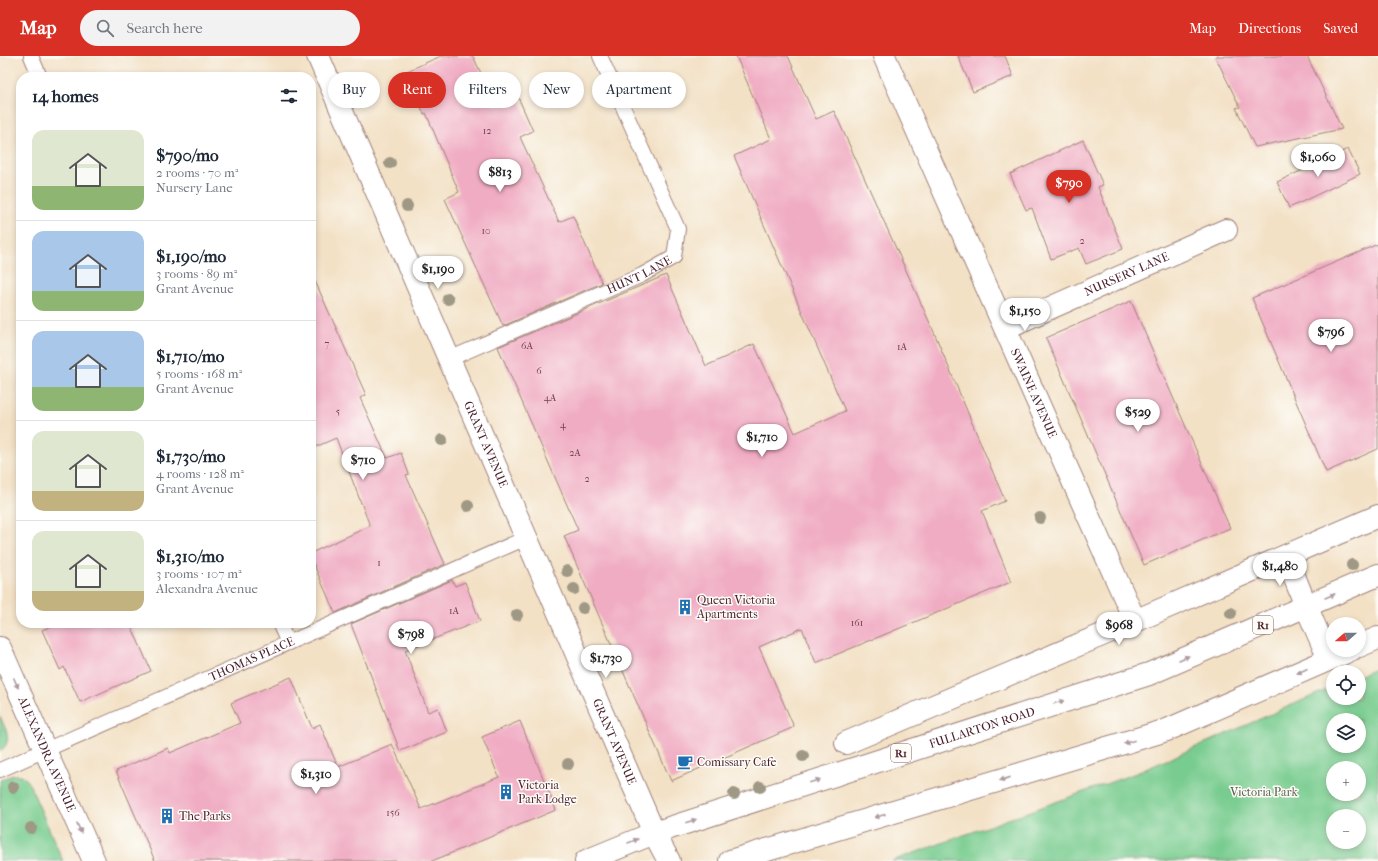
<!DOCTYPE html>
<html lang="en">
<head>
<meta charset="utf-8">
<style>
  body { margin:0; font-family:"IM FELL French Canon",serif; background:#f2f2f3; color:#1f2937; height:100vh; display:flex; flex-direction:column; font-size:15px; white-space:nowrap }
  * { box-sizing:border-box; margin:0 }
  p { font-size:13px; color:#747a83 }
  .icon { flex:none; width:22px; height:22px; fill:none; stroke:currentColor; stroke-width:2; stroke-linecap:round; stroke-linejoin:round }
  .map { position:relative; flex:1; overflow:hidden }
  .panel { position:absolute; left:16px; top:16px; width:300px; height:556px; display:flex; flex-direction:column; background:#fff; border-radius:16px; box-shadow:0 2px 6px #0003 }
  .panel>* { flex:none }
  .hud { position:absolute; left:328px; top:16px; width:380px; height:36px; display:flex; gap:8px }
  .needle { width:26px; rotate:250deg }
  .controls { position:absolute; left:1326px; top:561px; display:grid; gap:8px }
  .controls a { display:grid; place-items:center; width:40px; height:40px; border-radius:50%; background:#fff; box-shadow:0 2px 6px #0003; font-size:20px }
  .price { position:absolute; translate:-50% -34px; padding:0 9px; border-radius:14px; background:#fff; color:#222; font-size:13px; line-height:26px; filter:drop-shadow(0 1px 2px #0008) }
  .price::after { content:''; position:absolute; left:50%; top:24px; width:12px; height:9px; margin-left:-6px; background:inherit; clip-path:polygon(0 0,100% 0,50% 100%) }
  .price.active { background:#d93025; color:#fff }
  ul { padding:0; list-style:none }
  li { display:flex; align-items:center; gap:12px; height:100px; padding:0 16px }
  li+li { border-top:1px solid #e0e1e3 }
  li span { display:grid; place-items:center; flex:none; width:112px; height:80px; border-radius:12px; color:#555 }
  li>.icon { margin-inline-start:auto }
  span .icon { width:48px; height:48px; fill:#fffc; stroke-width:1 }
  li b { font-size:17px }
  h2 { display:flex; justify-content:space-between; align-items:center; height:48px; padding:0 16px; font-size:17px }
  .chip { padding:0 14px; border-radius:18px; background:#fff; box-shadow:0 2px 6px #0003; font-size:14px; line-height:36px }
  .chip.active { background:#d93025; color:#fff }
  header { display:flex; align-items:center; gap:24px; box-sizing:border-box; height:56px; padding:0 20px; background:#d93025; color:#fff }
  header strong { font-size:19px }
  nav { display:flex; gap:22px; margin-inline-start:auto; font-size:14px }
  .search { width:280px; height:36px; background:#f2f2f3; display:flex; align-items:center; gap:10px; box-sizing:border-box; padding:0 14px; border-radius:22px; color:#747a83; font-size:15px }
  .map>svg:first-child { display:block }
</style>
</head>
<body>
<header>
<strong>Map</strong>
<div class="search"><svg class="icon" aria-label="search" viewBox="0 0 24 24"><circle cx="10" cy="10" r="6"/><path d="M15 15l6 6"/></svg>Search here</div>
<nav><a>Map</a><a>Directions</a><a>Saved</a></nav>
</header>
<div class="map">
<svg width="1378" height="805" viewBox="0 0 1378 805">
  <rect width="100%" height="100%" fill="#fdfcf7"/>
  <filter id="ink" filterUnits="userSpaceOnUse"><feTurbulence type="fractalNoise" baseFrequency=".025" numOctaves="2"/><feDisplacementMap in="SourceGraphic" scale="8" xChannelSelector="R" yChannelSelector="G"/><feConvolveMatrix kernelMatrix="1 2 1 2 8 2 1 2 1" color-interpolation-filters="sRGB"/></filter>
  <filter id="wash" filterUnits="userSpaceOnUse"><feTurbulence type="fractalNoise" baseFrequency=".012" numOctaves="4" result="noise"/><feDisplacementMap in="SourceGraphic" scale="16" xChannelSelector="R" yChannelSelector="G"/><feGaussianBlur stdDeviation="0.9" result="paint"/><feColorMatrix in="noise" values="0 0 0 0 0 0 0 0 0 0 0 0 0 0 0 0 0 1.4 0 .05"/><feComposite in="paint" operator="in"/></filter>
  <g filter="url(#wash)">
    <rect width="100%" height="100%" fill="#f3e1c6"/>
    <path fill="#78cc8f" stroke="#61765d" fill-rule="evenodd" d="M 1378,612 L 1378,805 L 892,805 L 1139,716 L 1333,631 L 1333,642 L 1359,642 L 1359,620 ZM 1333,664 L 1359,664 L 1359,690 L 1333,690 ZM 1333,712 L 1359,712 L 1359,738 L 1333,738 ZM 1333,760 L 1359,760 L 1359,786 L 1333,786 Z
      M 0,660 C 5,672 14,686 0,695 Z
      M 13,719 L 22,719 L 28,725 L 63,805 L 0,805 L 0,724 Z"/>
    <g id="blocks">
      <path fill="#f0acc3" d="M 441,0 L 473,0 L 496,50 L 518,41 L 533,75 L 520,81 L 559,166 L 573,160 L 602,227 L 503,270 L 445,143 L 459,136 L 426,57 L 424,58 L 405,16 Z
        M 736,0 L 788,0 L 816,63 L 834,55 L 933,274 L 1005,445 L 982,455 L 1011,526 L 816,607 L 802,572 L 759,591 L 794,671 L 671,725 L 564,480 L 578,474 L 498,291 L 666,219 L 706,310 L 754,288 L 795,377 L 845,355 L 734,100 L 771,83 Z
        M 958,0 L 1005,0 L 1013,20 L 973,36 Z
        M 1215,0 L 1307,0 L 1342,73 L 1255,91 L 1236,52 L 1240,51 Z
        M 1083,84 L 1103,129 L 1098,131 L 1123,193 L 1086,208 L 1079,192 L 1051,203 L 1032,152 L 1026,154 L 1010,118 Z
        M 1348,93 L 1360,118 L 1289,152 L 1277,126 Z
        M 1378,188 L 1378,393 L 1326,416 L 1252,242 Z
        M 311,216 L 366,339 L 360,342 L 387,402 L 401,397 L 409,418 L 406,419 L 445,508 L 335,557 L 311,502 L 311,497 L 370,470 L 336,382 L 311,393 Z
        M 1131,245 L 1230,472 L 1144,509 L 1046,282 Z
        M 452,524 L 455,530 L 465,526 L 480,565 L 405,594 L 428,656 L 438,652 L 447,676 L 400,695 L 351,568 Z
        M 59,567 L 130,567 L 151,615 L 80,646 L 64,611 L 60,614 L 42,574 Z
        M 291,621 L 312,672 L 320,668 L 338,711 L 392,688 L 421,753 L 499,721 L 482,681 L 520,665 L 556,754 L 432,805 L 155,805 L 116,715 L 168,692 L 170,697 L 240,667 L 231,647 Z"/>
    </g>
  </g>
  <g filter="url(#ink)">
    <use href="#blocks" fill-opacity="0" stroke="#9e8078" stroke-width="1"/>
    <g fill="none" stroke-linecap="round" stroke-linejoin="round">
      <defs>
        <g id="service">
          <path d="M 31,0 L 40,21"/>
          <path id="s1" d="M 449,303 L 642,219 L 674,201 L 678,173 L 600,0"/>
          <path d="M 279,567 L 288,587"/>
          <path id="s2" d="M 0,714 L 526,482"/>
        </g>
        <g id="minor">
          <path id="s3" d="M 318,0 L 654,777"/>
          <path id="s4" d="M 884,0 L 1135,565"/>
          <path id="s5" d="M 1005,272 L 1226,174"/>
          <path d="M 1286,500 L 1306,550"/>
          <path id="s6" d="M 0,592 L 94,805"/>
          <path d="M 846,687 L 1135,565 L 1378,460"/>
        </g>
        <g id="trunk">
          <path d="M 1306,550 L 1329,603"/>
          <path d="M 1359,590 L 1378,582"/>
          <path d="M 654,777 L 669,805"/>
          <path id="s7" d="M 586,805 L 654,777 L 1149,618 L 1378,519"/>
          <path d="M 730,805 L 1167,674 L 1351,594"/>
        </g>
      </defs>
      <use href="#service" stroke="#9e8078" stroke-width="16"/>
      <use href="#minor" stroke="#9e8078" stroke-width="24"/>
      <use href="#trunk" stroke="#9e8078" stroke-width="24"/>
      <use href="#service" stroke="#fff" stroke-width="14"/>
      <use href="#minor" stroke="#fff" stroke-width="22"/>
      <use href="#trunk" stroke="#fff" stroke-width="22"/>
    </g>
    <g fill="#9f9884">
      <circle cx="390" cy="107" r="6"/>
      <circle cx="407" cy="150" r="6"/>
      <circle cx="448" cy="243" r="6"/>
      <circle cx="442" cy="384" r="6"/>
      <circle cx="468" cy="450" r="6"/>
      <circle cx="1040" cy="462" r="6"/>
      <circle cx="1352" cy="509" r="6"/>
      <circle cx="567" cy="515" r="6"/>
      <circle cx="574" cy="533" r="6"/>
      <circle cx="583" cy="552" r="6"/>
      <circle cx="1231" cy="557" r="6"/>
      <circle cx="517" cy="559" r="6"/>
      <circle cx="803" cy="700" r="6"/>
      <circle cx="568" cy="708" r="6"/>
      <circle cx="13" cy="731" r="6"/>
      <circle cx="760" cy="731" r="6"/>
      <circle cx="734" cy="738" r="6"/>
      <circle cx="31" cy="772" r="6"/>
    </g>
    <defs><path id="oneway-solid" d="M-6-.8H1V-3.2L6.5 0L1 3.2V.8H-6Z"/></defs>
    <g fill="#ae9aa0">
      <use href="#oneway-solid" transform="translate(1330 540) rotate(-23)"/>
      <use href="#oneway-solid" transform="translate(1184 602) rotate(-23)"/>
      <use href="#oneway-solid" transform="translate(1302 615) rotate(156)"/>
      <use href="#oneway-solid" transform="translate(16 627) rotate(66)"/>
      <use href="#oneway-solid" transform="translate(1059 646) rotate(-18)"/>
      <use href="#oneway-solid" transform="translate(1129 686) rotate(163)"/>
      <use href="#oneway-solid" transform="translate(1005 723) rotate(163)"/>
      <use href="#oneway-solid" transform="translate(815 725) rotate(-18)"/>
      <use href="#oneway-solid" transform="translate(880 760) rotate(163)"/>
      <use href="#oneway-solid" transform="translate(691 765) rotate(-18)"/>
      <use href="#oneway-solid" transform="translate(79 772) rotate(67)"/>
      <use href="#oneway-solid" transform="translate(633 785) rotate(-22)"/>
    </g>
  </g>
  <defs>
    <symbol id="building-bare" viewBox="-9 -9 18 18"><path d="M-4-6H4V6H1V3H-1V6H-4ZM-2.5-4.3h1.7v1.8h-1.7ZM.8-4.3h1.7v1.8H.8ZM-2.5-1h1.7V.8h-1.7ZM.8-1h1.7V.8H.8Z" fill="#1f6fb2" stroke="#fdfcf7" stroke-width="2.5" paint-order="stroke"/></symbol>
    <symbol id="cafe-bare" viewBox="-9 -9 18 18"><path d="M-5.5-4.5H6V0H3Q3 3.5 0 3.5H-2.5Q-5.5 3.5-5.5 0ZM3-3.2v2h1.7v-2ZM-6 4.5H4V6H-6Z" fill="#1f6fb2" stroke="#fdfcf7" stroke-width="2.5" paint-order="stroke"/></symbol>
  </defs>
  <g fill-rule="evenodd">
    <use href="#building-bare" x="674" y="540" width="22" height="22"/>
    <use href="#cafe-bare" x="674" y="695" width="22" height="22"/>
    <use href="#building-bare" x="495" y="725" width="22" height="22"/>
    <use href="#building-bare" x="156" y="749" width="22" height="22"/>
  </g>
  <g text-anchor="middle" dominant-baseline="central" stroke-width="3" stroke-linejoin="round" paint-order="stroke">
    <g font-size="10" fill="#744251">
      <text x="487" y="75">12</text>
      <text x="486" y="175">10</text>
      <text x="1082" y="185">2</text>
      <text x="327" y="288">7</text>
      <text x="527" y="290">6A</text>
      <text x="902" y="291">1A</text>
      <text x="539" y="315">6</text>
      <text x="550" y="342">4A</text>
      <text x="338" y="356">5</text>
      <text x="563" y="369">4</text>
      <text x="575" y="397">2A</text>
      <text x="587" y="423">2</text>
      <text x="379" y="507">1</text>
      <text x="454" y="555">1A</text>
      <text x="857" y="567">161</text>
      <text x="393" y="757">156</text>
    </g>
    <g fill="#fdfcf7" stroke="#806168" stroke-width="1">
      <rect x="1253" y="560" width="20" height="18" rx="3"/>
      <rect x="891" y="688" width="20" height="18" rx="3"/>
    </g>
    <g font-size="11" font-weight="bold" fill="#4a1f2b">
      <text x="1263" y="569">R1</text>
      <text x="901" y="697">R1</text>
    </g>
    <g font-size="12" fill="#4a1f2b" stroke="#fdfcf7">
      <text stroke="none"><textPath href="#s1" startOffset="208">HUNT LANE</textPath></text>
      <text stroke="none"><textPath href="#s5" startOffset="133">NURSERY LANE</textPath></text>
      <text stroke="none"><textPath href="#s4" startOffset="369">SWAINE AVENUE</textPath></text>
      <text stroke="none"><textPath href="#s3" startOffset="423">GRANT AVENUE</textPath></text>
      <text stroke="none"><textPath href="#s2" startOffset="275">THOMAS PLACE</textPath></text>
      <text stroke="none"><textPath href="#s7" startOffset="418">FULLARTON ROAD</textPath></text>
      <text stroke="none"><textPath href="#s3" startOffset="747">GRANT AVENUE</textPath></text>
      <text stroke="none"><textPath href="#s6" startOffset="116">ALEXANDRA AVENUE</textPath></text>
    </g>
    <g font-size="12" fill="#4a1f2b" stroke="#fdfcf7" text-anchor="start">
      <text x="697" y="544">Queen Victoria<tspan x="697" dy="14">Apartments</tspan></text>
      <text x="697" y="706">Comissary Cafe</text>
      <text x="518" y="729">Victoria<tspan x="518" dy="14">Park Lodge</tspan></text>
      <text x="179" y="760">The Parks</text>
    </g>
    <g font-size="12" fill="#5a5c4e" stroke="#fdfcf7">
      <text x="1264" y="736">Victoria Park</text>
    </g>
  </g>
</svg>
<div class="controls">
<a><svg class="needle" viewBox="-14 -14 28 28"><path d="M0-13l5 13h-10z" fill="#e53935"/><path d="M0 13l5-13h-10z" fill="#747a83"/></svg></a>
<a><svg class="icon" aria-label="locate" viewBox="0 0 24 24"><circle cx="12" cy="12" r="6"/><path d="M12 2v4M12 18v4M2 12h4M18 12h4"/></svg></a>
<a><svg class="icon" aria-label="layers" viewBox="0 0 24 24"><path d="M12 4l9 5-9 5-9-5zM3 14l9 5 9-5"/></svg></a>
<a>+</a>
<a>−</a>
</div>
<b class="price" style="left:1318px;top:122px">$1,060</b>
<b class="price" style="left:500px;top:137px">$813</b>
<b class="price active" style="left:1069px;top:148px">$790</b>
<b class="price" style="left:438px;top:234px">$1,190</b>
<b class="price" style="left:1025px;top:276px">$1,150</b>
<b class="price" style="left:1331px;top:297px">$796</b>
<b class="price" style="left:1138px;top:377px">$529</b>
<b class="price" style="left:762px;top:402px">$1,710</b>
<b class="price" style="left:363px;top:425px">$710</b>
<b class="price" style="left:1280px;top:531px">$1,480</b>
<b class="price" style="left:1119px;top:590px">$968</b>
<b class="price" style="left:411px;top:599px">$798</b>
<b class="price" style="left:606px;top:623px">$1,730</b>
<b class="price" style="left:316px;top:739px">$1,310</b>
<div class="hud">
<a class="chip">Buy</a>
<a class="chip active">Rent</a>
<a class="chip">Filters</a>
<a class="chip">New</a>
<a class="chip">Apartment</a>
</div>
<section class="panel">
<h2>14 homes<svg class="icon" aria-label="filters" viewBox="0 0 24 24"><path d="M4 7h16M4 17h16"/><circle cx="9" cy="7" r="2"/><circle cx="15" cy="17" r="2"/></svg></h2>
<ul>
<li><span style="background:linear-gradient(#dfe7d0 70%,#8fb573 0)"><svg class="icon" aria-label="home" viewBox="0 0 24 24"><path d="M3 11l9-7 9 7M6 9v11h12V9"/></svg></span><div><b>$790/mo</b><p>2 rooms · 70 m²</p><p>Nursery Lane</p></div></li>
<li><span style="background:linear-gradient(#a9c7e8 75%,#8fb573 0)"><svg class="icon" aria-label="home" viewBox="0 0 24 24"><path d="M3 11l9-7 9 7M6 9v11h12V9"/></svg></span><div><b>$1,190/mo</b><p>3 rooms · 89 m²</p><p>Grant Avenue</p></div></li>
<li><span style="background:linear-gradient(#a9c7e8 70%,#8fb573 0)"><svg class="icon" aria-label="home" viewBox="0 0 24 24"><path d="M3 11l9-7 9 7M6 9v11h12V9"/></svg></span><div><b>$1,710/mo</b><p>5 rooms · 168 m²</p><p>Grant Avenue</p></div></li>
<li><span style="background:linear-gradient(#dfe7d0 75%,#c2b280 0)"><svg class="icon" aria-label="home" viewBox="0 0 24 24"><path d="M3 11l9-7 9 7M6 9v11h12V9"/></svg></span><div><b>$1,730/mo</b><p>4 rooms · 128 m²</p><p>Grant Avenue</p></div></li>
<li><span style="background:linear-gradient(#dfe7d0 75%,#c2b280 0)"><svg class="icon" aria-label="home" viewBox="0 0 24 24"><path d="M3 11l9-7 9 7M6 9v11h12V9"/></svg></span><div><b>$1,310/mo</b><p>3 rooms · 107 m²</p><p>Alexandra Avenue</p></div></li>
</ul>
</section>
</div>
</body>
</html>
